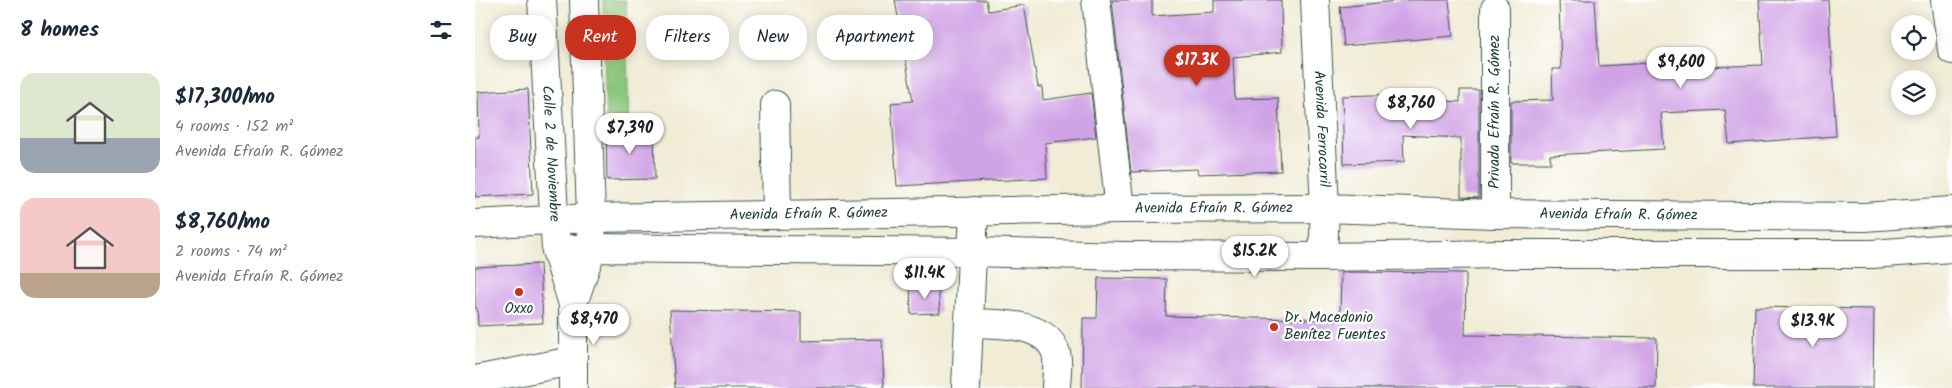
<!DOCTYPE html>
<html lang="en">
<head>
<meta charset="utf-8">
<style>
  body { margin:0; font-family:Kalam,sans-serif; background:#f6f6f7; color:#1f2937; height:100vh; display:flex; flex-direction:column; font-size:19px; white-space:nowrap }
  * { box-sizing:border-box; margin:0 }
  p { font-size:16px; color:#747a83 }
  .icon { flex:none; width:28px; height:28px; fill:none; stroke:currentColor; stroke-width:2; stroke-linecap:round; stroke-linejoin:round }
  .map { position:relative; flex:1; overflow:hidden }
  .sheet { display:flex; flex-direction:column; background:#fff; width:475px }
  .sheet>* { flex:none }
  .hud { position:absolute; left:15px; top:15px; width:475px; height:45px; display:flex; gap:10px }
  .fabs { position:absolute; left:1416px; top:15px; display:grid; gap:10px }
  .fabs a { display:grid; place-items:center; width:45px; height:45px; border-radius:50%; background:#fff; box-shadow:0 2px 12px #0003; font-size:25px }
  .price { position:absolute; translate:-50% -42px; padding:0 11px; border-radius:18px; background:#fff; color:#222; font-size:16px; line-height:32px; filter:drop-shadow(0 1px 2px #0008) }
  .price::after { content:''; position:absolute; left:50%; top:30px; width:15px; height:11px; margin-left:-8px; background:inherit; clip-path:polygon(0 0,100% 0,50% 100%) }
  .price.on { background:#c8321e; color:#fff }
  ul { padding:0; list-style:none }
  li { display:flex; align-items:center; gap:15px; height:125px; padding:0 20px }
  li span { display:grid; place-items:center; flex:none; width:140px; height:100px; border-radius:15px; color:#555 }
  li>.icon { margin-inline-start:auto }
  span .icon { width:60px; height:60px; fill:#fffc; stroke-width:1 }
  li b { font-size:21px }
  h2 { display:flex; justify-content:space-between; align-items:center; height:60px; padding:0 20px; font-size:21px }
  .chip { padding:0 18px; border-radius:20px; background:#fff; box-shadow:0 2px 12px #0003; font-size:18px; line-height:45px }
  .chip.on { background:#c8321e; color:#fff }
  main { display:flex; flex:1; min-height:0 }
  .map>svg:first-child { display:block }
</style>
</head>
<body>
<main>
<section class="sheet">
<h2>8 homes<svg class="icon" aria-label="filters" viewBox="0 0 24 24"><path d="M4 7h16M4 17h16"/><circle cx="9" cy="7" r="2"/><circle cx="15" cy="17" r="2"/></svg></h2>
<ul>
<li><span style="background:linear-gradient(#dfe7d0 65%,#9aa5b1 0)"><svg class="icon" aria-label="home" viewBox="0 0 24 24"><path d="M3 11l9-7 9 7M6 9v11h12V9"/></svg></span><div><b>$17,300/mo</b><p>4 rooms · 152 m²</p><p>Avenida Efraín R. Gómez</p></div></li>
<li><span style="background:linear-gradient(#f6c9c9 75%,#b9a48a 0)"><svg class="icon" aria-label="home" viewBox="0 0 24 24"><path d="M3 11l9-7 9 7M6 9v11h12V9"/></svg></span><div><b>$8,760/mo</b><p>2 rooms · 74 m²</p><p>Avenida Efraín R. Gómez</p></div></li>
</ul>
</section>
<div class="map">
<svg width="1477" height="388" viewBox="0 0 1477 388">
  <rect width="100%" height="100%" fill="#fff"/>
  <filter id="ink" filterUnits="userSpaceOnUse"><feTurbulence type="fractalNoise" baseFrequency=".02" numOctaves="2"/><feDisplacementMap in="SourceGraphic" scale="10" xChannelSelector="R" yChannelSelector="G"/><feConvolveMatrix kernelMatrix="1 2 1 2 8 2 1 2 1" color-interpolation-filters="sRGB"/></filter>
  <filter id="wash" filterUnits="userSpaceOnUse"><feTurbulence type="fractalNoise" baseFrequency=".0096" numOctaves="4" result="noise"/><feDisplacementMap in="SourceGraphic" scale="20" xChannelSelector="R" yChannelSelector="G"/><feGaussianBlur stdDeviation="1.12" result="paint"/><feColorMatrix in="noise" values="0 0 0 0 0 0 0 0 0 0 0 0 0 0 0 0 0 1.4 0 .05"/><feComposite in="paint" operator="in"/></filter>
  <g filter="url(#wash)">
    <rect width="100%" height="100%" fill="#f0ecd6"/>
    <path fill="#8bc67b" stroke="#558258" d="M 128,0 L 151,0 L 154,131 L 131,131 Z"/>
    <g id="blocks">
      <path fill="#d0a3e6" d="M 420,0 L 511,0 L 513,11 L 549,5 L 563,87 L 567,87 L 568,100 L 616,93 L 621,137 L 570,143 L 572,178 L 422,186 L 416,103 L 438,101 Z
        M 637,0 L 677,0 L 677,16 L 739,12 L 739,0 L 806,0 L 807,52 L 758,57 L 760,99 L 803,98 L 806,171 L 723,174 L 722,169 L 656,172 Z
        M 930,0 L 974,0 L 978,36 L 869,46 L 865,7 Z
        M 1084,0 L 1120,0 L 1124,66 L 1229,60 L 1230,67 L 1288,65 L 1284,0 L 1353,0 L 1361,136 L 1254,144 L 1250,110 L 1186,113 L 1189,149 L 1075,155 L 1076,163 L 1036,163 L 1036,101 L 1078,100 L 1077,69 L 1086,69 Z
        M 53,89 L 58,194 L 0,197 L 0,137 L 4,137 L 3,92 Z
        M 985,90 L 1004,90 L 1004,198 L 986,197 L 986,138 L 928,135 L 929,162 L 869,164 L 867,96 L 927,94 L 927,98 L 985,102 Z
        M 131,131 L 179,131 L 180,179 L 132,180 Z
        M 65,264 L 68,323 L 3,326 L 2,308 L 0,308 L 0,267 Z
        M 866,272 L 991,273 L 990,335 L 1182,338 L 1181,388 L 607,388 L 608,318 L 622,318 L 623,278 L 692,279 L 691,316 L 865,320 Z
        M 463,285 L 465,313 L 436,314 L 435,286 Z
        M 1280,307 L 1399,309 L 1398,388 L 1278,388 Z
        M 195,310 L 326,312 L 326,341 L 407,339 L 409,388 L 200,388 Z"/>
    </g>
  </g>
  <g filter="url(#ink)">
    <use href="#blocks" fill-opacity="0" stroke="#3e574c" stroke-width="1"/>
    <g fill="none" stroke-linecap="round" stroke-linejoin="round">
      <defs>
        <g id="minor">
          <path id="s1" d="M 67,0 L 81,250 L 98,304"/>
          <path d="M 621,0 L 645,209"/>
          <path id="s2" d="M 840,0 L 850,208 L 848,257"/>
          <path d="M 1470,0 L 1477,50"/>
          <path d="M 1020,9 L 1020,214"/>
          <path d="M 300,105 L 302,214"/>
          <path id="s3" d="M 0,224 L 116,218 L 645,209 L 850,208 L 1020,214 L 1389,217 L 1477,211"/>
          <path d="M 81,250 L 117,248 L 496,252 L 650,256 L 848,257 L 1029,254 L 1397,254 L 1477,248"/>
          <path d="M 494,323 C 520,324 571,321 581,353 C 584,363 581,378 581,388"/>
          <path d="M 0,380 L 97,361"/>
          <path d="M 98,388 L 98,304 L 117,248 L 109,0"/>
          <path d="M 491,388 L 499,211"/>
        </g>
      </defs>
      <use href="#minor" stroke="#3e574c" stroke-width="30"/>
      <use href="#minor" stroke="#fff" stroke-width="28"/>
    </g>
  </g>
  <g fill="#c8321e" stroke="#fff" stroke-width="2">
    <circle cx="44" cy="292" r="5"/>
    <circle cx="799" cy="327" r="5"/>
  </g>
  <g text-anchor="middle" dominant-baseline="central" stroke-width="4.5" stroke-linejoin="round" paint-order="stroke">
    <g font-size="15" fill="#1f3d34" stroke="#fff">
      <text transform="translate(1020 112) rotate(-90)">Privada Efraín R. Gómez</text>
      <text stroke="none"><textPath href="#s2" startOffset="129">Avenida Ferrocarril</textPath></text>
      <text stroke="none"><textPath href="#s1" startOffset="154">Calle 2 de Noviembre</textPath></text>
      <text stroke="none"><textPath href="#s3" startOffset="739">Avenida Efraín R. Gómez</textPath></text>
      <text stroke="none"><textPath href="#s3" startOffset="334">Avenida Efraín R. Gómez</textPath></text>
      <text stroke="none"><textPath href="#s3" startOffset="1144">Avenida Efraín R. Gómez</textPath></text>
    </g>
    <g font-size="15" fill="#1f3d34" stroke="#fff">
      <text x="44" y="309">Oxxo</text>
      <text x="809" y="318" text-anchor="start">Dr. Macedonio<tspan x="809" dy="17">Benítez Fuentes</tspan></text>
    </g>
  </g>
</svg>
<div class="fabs">
<a><svg class="icon" aria-label="locate" viewBox="0 0 24 24"><circle cx="12" cy="12" r="6"/><path d="M12 2v4M12 18v4M2 12h4M18 12h4"/></svg></a>
<a><svg class="icon" aria-label="layers" viewBox="0 0 24 24"><path d="M12 4l9 5-9 5-9-5zM3 14l9 5 9-5"/></svg></a>
</div>
<b class="price on" style="left:722px;top:87px">$17.3K</b>
<b class="price" style="left:1206px;top:89px">$9,600</b>
<b class="price" style="left:936px;top:130px">$8,760</b>
<b class="price" style="left:155px;top:155px">$7,390</b>
<b class="price" style="left:780px;top:278px">$15.2K</b>
<b class="price" style="left:450px;top:300px">$11.4K</b>
<b class="price" style="left:119px;top:346px">$8,470</b>
<b class="price" style="left:1338px;top:348px">$13.9K</b>
<div class="hud">
<a class="chip">Buy</a>
<a class="chip on">Rent</a>
<a class="chip">Filters</a>
<a class="chip">New</a>
<a class="chip">Apartment</a>
</div>
</div>
</main>
</body>
</html>
